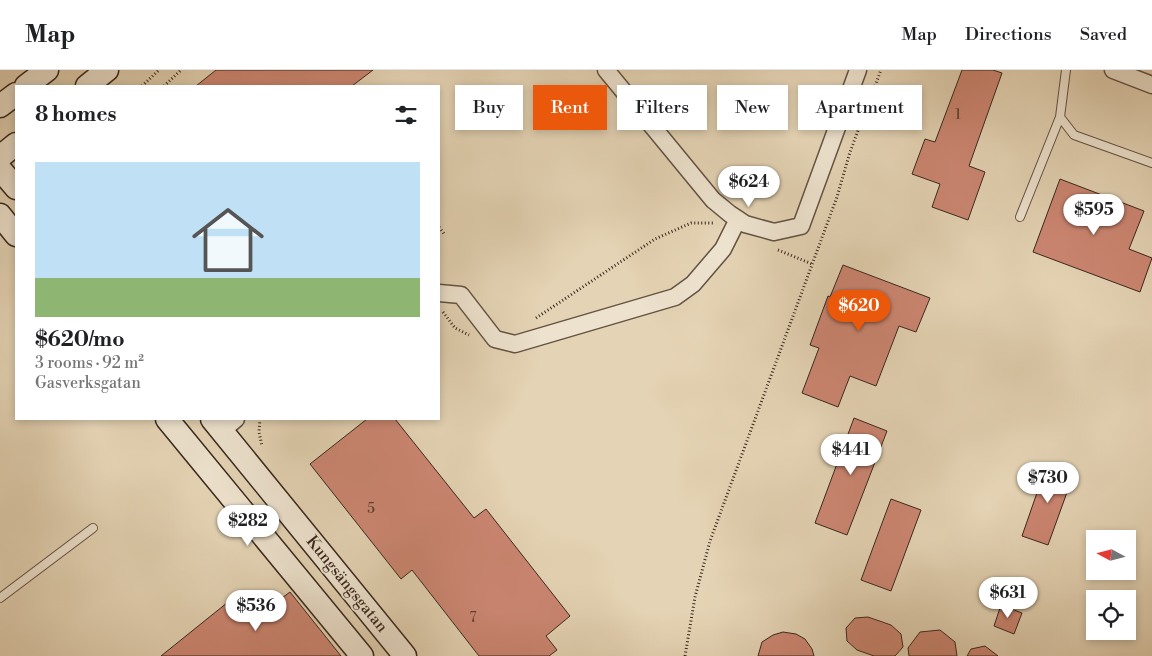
<!DOCTYPE html>
<html lang="en">
<head>
<meta charset="utf-8">
<style>
  body { margin:0; font-family:"Libre Bodoni",serif; background:#f6f6f6; color:#202124; height:100vh; display:flex; flex-direction:column; font-size:19px; white-space:nowrap }
  * { box-sizing:border-box; margin:0 }
  p { font-size:16px; color:#757577 }
  .icon { flex:none; width:28px; height:28px; fill:none; stroke:currentColor; stroke-width:2; stroke-linecap:round; stroke-linejoin:round }
  .map { position:relative; flex:1; overflow:hidden }
  .side { position:absolute; left:15px; top:15px; width:425px; height:335px; display:flex; flex-direction:column; background:#fff; border-radius:0px; box-shadow:0 2px 8px #0003 }
  .side>* { flex:none }
  .hud { position:absolute; left:455px; top:15px; width:475px; height:45px; display:flex; gap:10px }
  .needle { width:32px; rotate:277deg }
  .buttons { position:absolute; left:1086px; top:460px; display:grid; gap:10px }
  .buttons a { display:grid; place-items:center; width:50px; height:50px; border-radius:0px; background:#fff; box-shadow:0 2px 8px #0003; font-size:25px }
  .price { position:absolute; translate:-50% -42px; padding:0 11px; border-radius:18px; background:#fff; color:#222; font-size:16px; line-height:32px; filter:drop-shadow(0 1px 2px #0008) }
  .price::after { content:''; position:absolute; left:50%; top:30px; width:15px; height:11px; margin-left:-8px; background:inherit; clip-path:polygon(0 0,100% 0,50% 100%) }
  .price.current { background:#ea580c; color:#fff }
  ul { padding:0; list-style:none }
  li { display:grid; align-content:center; gap:10px; height:265px; padding:0 20px }
  li span { display:grid; place-items:center; height:155px; border-radius:0px; color:#555 }
  li>.icon { margin-inline-start:auto }
  span .icon { width:90px; height:90px; fill:#fffc; stroke-width:1 }
  li b { font-size:21px }
  h2 { display:flex; justify-content:space-between; align-items:center; height:60px; padding:0 20px; font-size:21px }
  .tag { padding:0 18px; border-radius:0px; background:#fff; box-shadow:0 2px 8px #0003; font-size:18px; line-height:45px }
  .tag.current { background:#ea580c; color:#fff }
  header { display:flex; align-items:center; gap:30px; box-sizing:border-box; height:70px; padding:0 25px; background:#fff; border-bottom:1px solid #e0e0e0 }
  header strong { font-size:24px }
  nav { display:flex; gap:28px; margin-inline-start:auto; font-size:18px }
  .map>svg:first-child { display:block }
</style>
</head>
<body>
<header>
<strong>Map</strong>
<nav><a>Map</a><a>Directions</a><a>Saved</a></nav>
</header>
<div class="map">
<svg width="1152" height="586" viewBox="0 0 1152 586">
  <rect width="100%" height="100%" fill="#e4d3b4"/>
  <filter id="stains"><feTurbulence type="fractalNoise" baseFrequency=".004" numOctaves="4"/><feColorMatrix values="0 0 0 0 .2 0 0 0 0 .09 0 0 0 0 .02 0 0 0 .5 -.17"/></filter>
  <radialGradient id="worn" r=".72"><stop offset=".6" stop-color="#630" stop-opacity="0"/><stop offset="1" stop-color="#630" stop-opacity=".3"/></radialGradient>
  <path fill="#cc8672" stroke="#38271d" d="M 216,0 L 373,0 L 352,16 L 196,16 Z
    M 962,0 L 993,0 L 1002,3 L 969,96 L 985,102 L 968,150 L 932,137 L 940,114 L 912,104 L 925,69 L 935,72 Z
    M 1060,109 L 1144,141 L 1129,179 L 1152,188 L 1140,222 L 1033,182 Z
    M 843,195 L 930,228 L 916,262 L 899,256 L 876,316 L 850,306 L 838,337 L 802,323 L 819,278 L 810,275 L 828,226 L 830,227 Z
    M 854,348 L 887,361 L 847,465 L 815,453 Z
    M 367,349 L 395,349 L 474,448 L 486,439 L 570,546 L 546,566 L 557,580 L 549,586 L 479,586 L 412,500 L 401,509 L 310,394 Z
    M 1047,394 L 1074,403 L 1048,475 L 1022,466 Z
    M 891,429 L 921,440 L 891,521 L 861,510 Z
    M 243,520 L 259,545 L 290,522 L 341,586 L 161,586 Z
    M 1001,535 L 1022,543 L 1014,564 L 994,556 Z
    M 868,547 L 891,555 L 901,564 L 903,577 L 895,586 L 874,586 L 857,580 L 847,571 L 846,558 L 855,548 Z
    M 940,560 L 955,572 L 957,586 L 909,586 L 908,578 L 920,562 Z
    M 783,562 L 796,564 L 805,569 L 812,579 L 814,586 L 758,586 L 762,572 L 773,565 Z
    M 985,576 L 998,586 L 967,586 L 971,579 Z"/>
  <g fill="none" stroke-linecap="round" stroke-linejoin="round">
    <defs>
      <path id="lane" d="M 1066,0 L 1060,47 L 1074,65 L 1152,93
        M 1020,147 L 1060,47
        M 0,528 L 93,458"/>
      <path id="street" d="M 606,0 L 713,130 L 730,144 L 745,154 L 774,162 L 801,156 L 858,0
        M 1113,0 L 1152,15
        M 439,223 L 461,225 L 495,269 L 515,274 L 675,227 L 693,214 L 723,179 L 738,149
        M 222,361 L 236,349"/>
      <path id="secondary" d="M 26,16 L 47,0
        M 87,16 L 107,0
        M 0,36 L 16,24
        M 0,87 L 16,74
        M 0,99 L 16,118
        M 0,145 L 16,165
        M 167,349 L 362,586
        M 212,349 L 405,586"/>
    </defs>
    <use href="#lane" stroke="#635243" stroke-width="10"/>
    <use href="#street" stroke="#635243" stroke-width="19"/>
    <use href="#secondary" stroke="#38271d" stroke-width="25"/>
    <path stroke="#38271d" stroke-width="3" stroke-dasharray="1 2.5" stroke-linecap="butt" d="M 142,16 L 159,0
      M 164,16 L 181,0
      M 439,157 L 445,165
      M 778,180 L 812,194
      M 443,242 L 455,258 L 469,265
      M 536,248 L 655,169 L 691,153 L 713,153
      M 260,349 L 259,362 L 262,376
      M 685,586 L 695,527 L 710,471 L 837,127 L 850,82 L 881,0"/>
    <use href="#lane" stroke="#ede2ce" stroke-width="8"/>
    <use href="#street" stroke="#ede2ce" stroke-width="16"/>
    <use href="#secondary" stroke="#ede2ce" stroke-width="22"/>
  </g>
  <g text-anchor="middle" dominant-baseline="central" stroke-width="4" stroke-linejoin="round" paint-order="stroke">
    <g font-size="14" fill="#5d3f32">
      <text x="958" y="45">1</text>
      <text x="371" y="439">5</text>
      <text x="473" y="548">7</text>
    </g>
    <g font-size="16" fill="#38271d" stroke="#ede2ce">
      <text transform="translate(347 514) rotate(51)">Kungsängsgatan</text>
    </g>
  </g>
  <rect width="100%" height="100%" filter="url(#stains)"/>
  <rect width="100%" height="100%" fill="url(#worn)"/>
</svg>
<div class="buttons">
<a><svg class="needle" viewBox="-14 -14 28 28"><path d="M0-13l5 13h-10z" fill="#e53935"/><path d="M0 13l5-13h-10z" fill="#757577"/></svg></a>
<a><svg class="icon" aria-label="locate" viewBox="0 0 24 24"><circle cx="12" cy="12" r="6"/><path d="M12 2v4M12 18v4M2 12h4M18 12h4"/></svg></a>
</div>
<b class="price" style="left:749px;top:138px">$624</b>
<b class="price" style="left:1094px;top:166px">$595</b>
<b class="price current" style="left:859px;top:262px">$620</b>
<b class="price" style="left:851px;top:406px">$441</b>
<b class="price" style="left:1048px;top:434px">$730</b>
<b class="price" style="left:248px;top:477px">$282</b>
<b class="price" style="left:1008px;top:549px">$631</b>
<b class="price" style="left:256px;top:562px">$536</b>
<div class="hud">
<a class="tag">Buy</a>
<a class="tag current">Rent</a>
<a class="tag">Filters</a>
<a class="tag">New</a>
<a class="tag">Apartment</a>
</div>
<section class="side">
<h2>8 homes<svg class="icon" aria-label="filters" viewBox="0 0 24 24"><path d="M4 7h16M4 17h16"/><circle cx="9" cy="7" r="2"/><circle cx="15" cy="17" r="2"/></svg></h2>
<ul>
<li><span style="background:linear-gradient(#bfe0f5 75%,#8fb573 0)"><svg class="icon" aria-label="home" viewBox="0 0 24 24"><path d="M3 11l9-7 9 7M6 9v11h12V9"/></svg></span><div><b>$620/mo</b><p>3 rooms · 92 m²</p><p>Gasverksgatan</p></div></li>
</ul>
</section>
</div>
</body>
</html>
